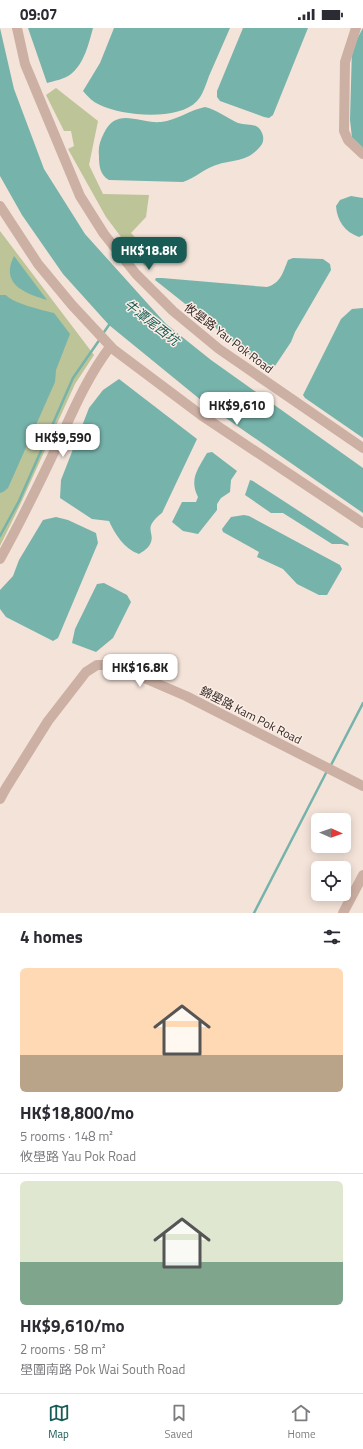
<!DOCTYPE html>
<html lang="en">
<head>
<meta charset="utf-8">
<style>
  body { margin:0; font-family:"Titillium Web","Noto Sans TC",sans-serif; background:#f2f2f3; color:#2b2b33; height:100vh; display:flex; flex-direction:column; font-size:15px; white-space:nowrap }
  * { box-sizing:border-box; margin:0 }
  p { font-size:13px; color:#7c7c81 }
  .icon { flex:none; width:22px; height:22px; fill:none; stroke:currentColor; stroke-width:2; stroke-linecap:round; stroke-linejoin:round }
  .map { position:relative; height:885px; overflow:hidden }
  .drawer { display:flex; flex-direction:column; background:#fff; flex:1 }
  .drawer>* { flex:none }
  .needle { width:26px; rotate:92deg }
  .fabs { position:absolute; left:311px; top:785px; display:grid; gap:8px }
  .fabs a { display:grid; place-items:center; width:40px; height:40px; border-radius:6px; background:#fff; box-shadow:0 2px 10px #0003; font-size:20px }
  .price { position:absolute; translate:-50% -34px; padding:0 9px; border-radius:8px; background:#fff; color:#222; font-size:13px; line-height:26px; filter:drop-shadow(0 1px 2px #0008) }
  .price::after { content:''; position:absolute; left:50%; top:24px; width:12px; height:9px; margin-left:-6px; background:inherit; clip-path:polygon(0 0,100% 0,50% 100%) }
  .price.selected { background:#195c55; color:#fff }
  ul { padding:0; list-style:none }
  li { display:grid; align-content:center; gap:8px; height:212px; padding:0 20px }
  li+li { border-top:1px solid #e1e1e2 }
  li span { display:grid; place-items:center; height:124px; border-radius:6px; color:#555 }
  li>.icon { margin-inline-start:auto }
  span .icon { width:72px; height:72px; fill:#fffc; stroke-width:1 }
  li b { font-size:17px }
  h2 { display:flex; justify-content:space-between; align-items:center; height:48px; padding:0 20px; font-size:17px }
  .status { display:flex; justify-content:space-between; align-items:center; height:28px; padding:0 20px; background:#fff; direction:ltr }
  .status svg { height:11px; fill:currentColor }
  .dock { display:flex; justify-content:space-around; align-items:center; height:56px; border-top:1px solid #e1e1e2; background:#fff; font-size:11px; color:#7c7c81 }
  .dock a { display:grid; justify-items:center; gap:2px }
  .dock .selected { color:#195c55 }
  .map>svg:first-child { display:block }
</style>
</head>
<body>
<div class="status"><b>09:07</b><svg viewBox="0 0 49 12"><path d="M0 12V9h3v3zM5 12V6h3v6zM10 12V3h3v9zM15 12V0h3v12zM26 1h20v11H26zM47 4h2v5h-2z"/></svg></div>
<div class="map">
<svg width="363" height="885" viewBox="0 0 363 885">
  <rect width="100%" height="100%" fill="#f4e3d9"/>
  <path fill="#bcc498" d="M 56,60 L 98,93 L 89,137 L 103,166 L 149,167 L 146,189 L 131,205 L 151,226 L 145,238 L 130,221 L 106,189 L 68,121 L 74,118 L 71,103 L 64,103 L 46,67 Z
    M 0,203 L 94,327 L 75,356 L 20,477 L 0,518 Z"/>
  <path fill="#76b3ab" d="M 0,0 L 14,61 L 44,141 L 85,206 L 166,296 L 211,332 L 363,440 L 363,485 L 207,377 L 109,297 L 63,246 L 22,187 L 0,148 Z
    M 28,0 L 93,0 C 89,15 84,36 71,46 C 65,51 54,53 47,55 Z
    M 114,0 L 230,0 C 223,16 216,32 209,48 C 206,56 203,67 197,73 C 179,93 122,88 100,77 C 93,74 88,69 83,63 L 100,35 Z
    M 243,0 L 308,0 L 273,87 L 269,90 L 264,89 L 220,73 L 217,69 L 217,63 Z
    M 363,0 L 363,121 L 352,110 L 350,92 L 352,20 Z
    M 205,79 C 217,82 227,90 238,95 C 244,97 251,96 256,98 C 260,100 262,104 263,108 C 264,114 262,117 258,121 C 244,135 232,131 216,137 C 204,141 195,150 183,154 L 109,152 C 100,147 99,138 99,128 C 98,119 100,113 104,105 C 117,78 139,96 161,94 C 177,92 190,82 205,79 Z
    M 351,168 L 363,170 L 363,207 L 359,209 C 345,204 337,193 336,178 L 340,172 Z
    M 14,228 L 47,272 C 24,265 0,256 14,228 Z
    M 293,230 L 323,231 L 330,236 L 331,242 L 295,304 L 291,314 L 271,344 L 155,252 L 156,250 L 162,250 L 267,259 C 281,255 283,244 288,232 Z
    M 0,267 L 6,267 C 14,276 42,282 54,285 L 70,306 L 56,342 L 55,354 L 8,460 L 3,464 L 0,465 Z
    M 363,280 L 363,410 L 305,370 L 303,367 L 341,291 L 352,281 Z
    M 119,351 L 197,411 L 162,485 C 140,502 158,504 149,518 C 147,521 142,524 139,526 C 124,521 115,506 109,493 L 92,491 L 60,470 L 61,452 L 89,380 L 103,362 Z
    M 212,424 L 237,443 L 231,452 L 230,464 L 221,470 L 217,476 L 217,482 L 198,506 L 183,503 L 172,494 L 182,474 L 196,474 L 198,469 C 189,451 198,441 207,425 Z
    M 250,452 L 253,453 L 348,515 L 349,518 L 342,516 L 332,516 L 283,485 L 271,485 L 245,467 Z
    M 244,487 L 249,488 L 340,537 L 342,541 L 327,567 L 319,567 L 297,556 L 283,541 L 257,529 L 259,524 L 223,504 L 222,501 L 231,489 Z
    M 56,489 L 68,492 L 96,505 L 98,515 L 58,610 L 53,613 L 6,589 L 0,581 L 0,562 L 13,548 L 19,532 L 43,492 Z
    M 104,555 L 127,567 L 131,574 L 113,610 L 96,624 L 72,615 L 75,601 L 97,556 Z"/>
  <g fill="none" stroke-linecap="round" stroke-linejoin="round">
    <path stroke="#76b3ab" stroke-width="2.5" d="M 102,307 L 111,294
      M 0,508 L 19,473 L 73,350 L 100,311
      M 330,739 L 363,675
      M 254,885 L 327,743"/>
    <path stroke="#cdb0a4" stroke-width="10" d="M 17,0 L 25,36 L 80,168 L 104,206 L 136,246 L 173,283 L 219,321 L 363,420
      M 356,0 L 345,34 L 344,103 L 348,112 L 363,126
      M 0,178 L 38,236 L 72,277 L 113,321 L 201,387 L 363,495
      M 0,531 C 20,495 38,458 56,420 C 72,385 87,349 110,319
      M 0,771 L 6,760 L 48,693 L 86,644 L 97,637 L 114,637 L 186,668 L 363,758
      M 343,885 L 363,847"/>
  </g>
  <g text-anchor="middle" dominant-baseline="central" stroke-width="3" stroke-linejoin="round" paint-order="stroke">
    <g font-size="12" fill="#372926" stroke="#fbeee6">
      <text transform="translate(229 310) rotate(37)">攸壆路 Yau Pok Road</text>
      <text transform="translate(251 687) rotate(27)">錦壆路 Kam Pok Road</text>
    </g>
    <g font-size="13" font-style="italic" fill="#195c55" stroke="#fbeee6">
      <text transform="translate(152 294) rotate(38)">牛潭尾西坑</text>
    </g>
  </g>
</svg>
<div class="fabs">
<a><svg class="needle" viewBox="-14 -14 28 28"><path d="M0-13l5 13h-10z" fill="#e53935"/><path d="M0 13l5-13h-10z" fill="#7c7c81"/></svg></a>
<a><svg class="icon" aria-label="locate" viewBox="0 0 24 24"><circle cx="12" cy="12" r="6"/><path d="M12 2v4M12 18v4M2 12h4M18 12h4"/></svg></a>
</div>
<b class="price selected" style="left:149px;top:243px">HK$18.8K</b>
<b class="price" style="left:237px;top:398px">HK$9,610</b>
<b class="price" style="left:63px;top:430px">HK$9,590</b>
<b class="price" style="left:140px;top:660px">HK$16.8K</b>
</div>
<section class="drawer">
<h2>4 homes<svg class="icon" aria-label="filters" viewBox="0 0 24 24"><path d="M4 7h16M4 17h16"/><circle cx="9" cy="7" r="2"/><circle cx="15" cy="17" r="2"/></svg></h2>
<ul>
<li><span style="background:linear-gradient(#ffd9b3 70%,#b9a48a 0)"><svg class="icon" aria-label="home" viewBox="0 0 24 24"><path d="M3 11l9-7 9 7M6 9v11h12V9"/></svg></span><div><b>HK$18,800/mo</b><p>5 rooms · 148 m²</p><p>攸壆路 Yau Pok Road</p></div></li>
<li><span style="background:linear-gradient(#dfe7d0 65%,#7fa58c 0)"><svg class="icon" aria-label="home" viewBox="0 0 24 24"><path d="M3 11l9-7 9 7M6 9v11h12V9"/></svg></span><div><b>HK$9,610/mo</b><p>2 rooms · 58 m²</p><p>壆圍南路 Pok Wai South Road</p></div></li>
</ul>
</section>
<nav class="dock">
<a class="selected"><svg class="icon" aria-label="map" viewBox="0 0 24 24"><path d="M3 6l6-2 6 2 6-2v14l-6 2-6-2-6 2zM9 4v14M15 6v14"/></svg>Map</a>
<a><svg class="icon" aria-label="saved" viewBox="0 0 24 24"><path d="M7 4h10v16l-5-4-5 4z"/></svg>Saved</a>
<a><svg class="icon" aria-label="home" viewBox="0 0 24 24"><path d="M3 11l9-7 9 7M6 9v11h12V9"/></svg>Home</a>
</nav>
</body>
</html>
